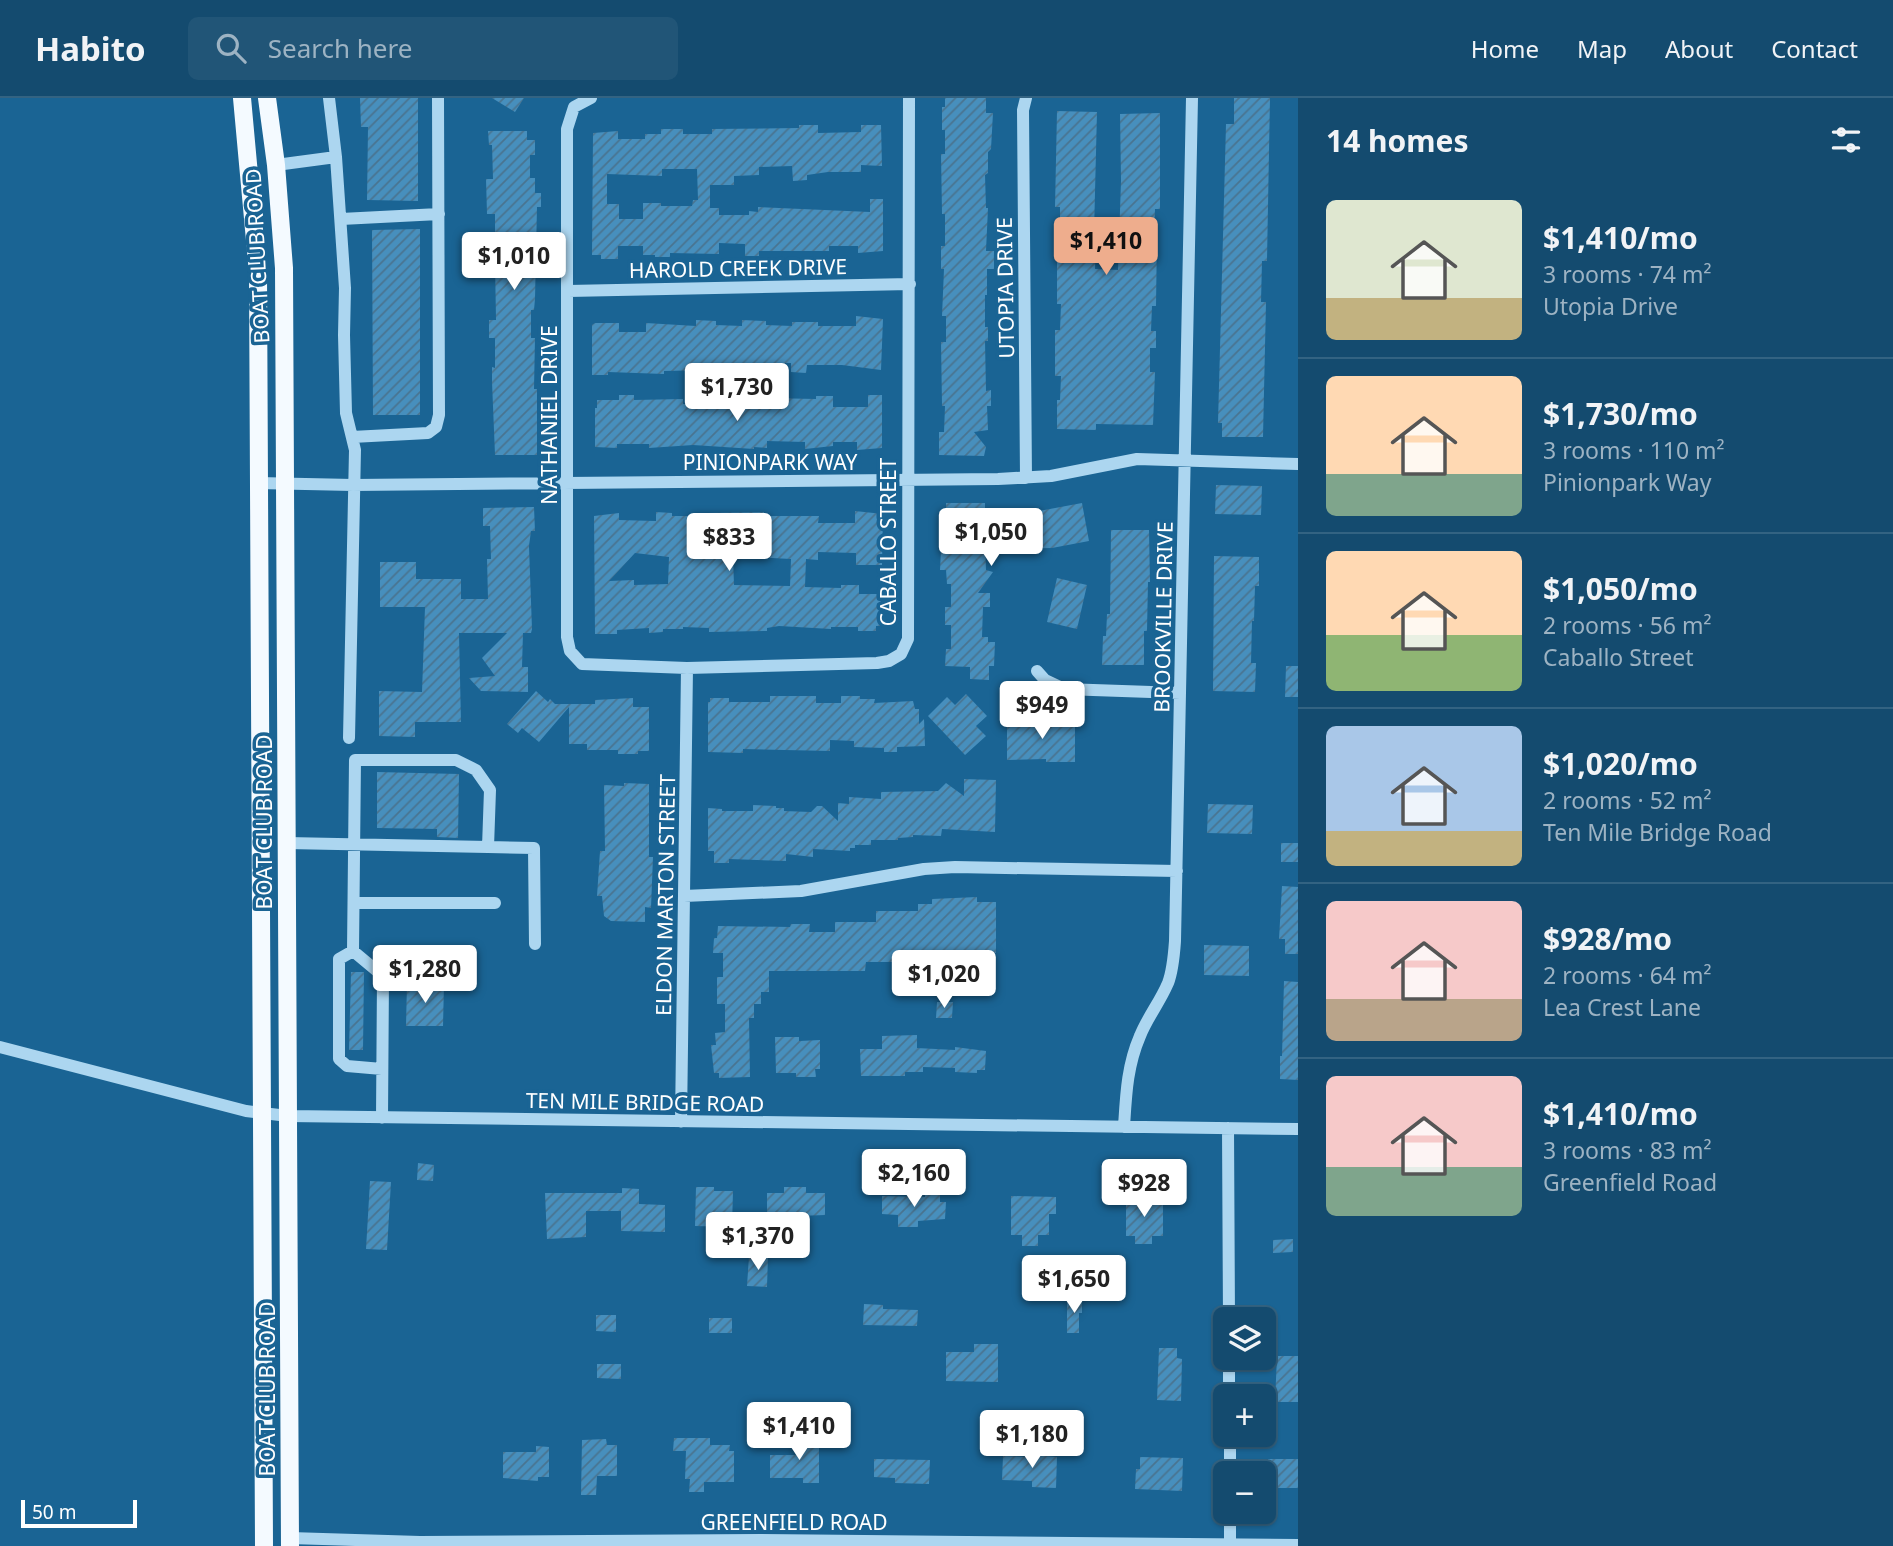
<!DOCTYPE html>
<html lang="en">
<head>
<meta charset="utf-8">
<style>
  body { margin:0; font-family:"Noto Sans",sans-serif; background:#215577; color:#f1f3f6; height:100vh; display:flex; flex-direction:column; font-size:26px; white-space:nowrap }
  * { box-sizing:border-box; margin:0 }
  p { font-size:23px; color:#9db3c3 }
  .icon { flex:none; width:38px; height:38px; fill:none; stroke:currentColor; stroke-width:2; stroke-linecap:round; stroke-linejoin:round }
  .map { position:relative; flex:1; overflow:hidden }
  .drawer { display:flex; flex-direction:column; background:#144b6f; width:595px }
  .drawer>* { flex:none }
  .buttons { position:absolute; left:1213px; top:1209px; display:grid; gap:14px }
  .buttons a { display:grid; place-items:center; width:63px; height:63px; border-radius:10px; background:#144b6f; box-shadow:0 2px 5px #0004,0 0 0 2px #336382; font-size:35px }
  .scale { position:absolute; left:21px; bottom:18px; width:116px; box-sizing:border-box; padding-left:7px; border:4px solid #fff; border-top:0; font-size:19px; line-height:24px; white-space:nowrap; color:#fff; -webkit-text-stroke:5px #1a6494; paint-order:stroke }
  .price { position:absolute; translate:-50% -60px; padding:0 16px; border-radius:7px; background:#fff; color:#222; font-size:23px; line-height:46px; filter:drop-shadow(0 2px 4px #0008) }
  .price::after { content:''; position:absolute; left:50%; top:42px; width:21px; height:16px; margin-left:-10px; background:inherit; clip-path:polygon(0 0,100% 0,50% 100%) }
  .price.current { background:#eead8d; color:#111 }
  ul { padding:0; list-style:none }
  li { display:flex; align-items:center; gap:21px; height:175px; padding:0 28px }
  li+li { border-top:2px solid #336382 }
  li span { display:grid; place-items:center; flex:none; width:196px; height:140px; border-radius:10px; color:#555 }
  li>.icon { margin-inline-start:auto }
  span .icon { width:84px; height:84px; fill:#fffc; stroke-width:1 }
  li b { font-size:30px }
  h2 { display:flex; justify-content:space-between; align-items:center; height:84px; padding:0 28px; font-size:30px }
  header { display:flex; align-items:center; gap:42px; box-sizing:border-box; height:98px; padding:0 35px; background:#144b6f; border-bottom:2px solid #336382 }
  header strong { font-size:33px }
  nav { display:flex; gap:38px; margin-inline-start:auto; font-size:24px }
  .search { width:490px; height:63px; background:#215577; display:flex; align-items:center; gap:18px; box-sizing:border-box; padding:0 24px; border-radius:10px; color:#9db3c3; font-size:26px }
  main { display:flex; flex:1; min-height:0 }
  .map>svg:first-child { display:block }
</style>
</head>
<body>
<header>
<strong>Habito</strong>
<div class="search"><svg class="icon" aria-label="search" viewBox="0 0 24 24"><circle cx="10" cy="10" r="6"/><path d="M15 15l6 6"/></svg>Search here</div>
<nav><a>Home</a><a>Map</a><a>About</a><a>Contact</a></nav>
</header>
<main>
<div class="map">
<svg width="1298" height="1448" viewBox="0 0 1298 1448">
  <defs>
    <pattern id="building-hatch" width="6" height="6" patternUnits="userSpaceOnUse" patternTransform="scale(1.75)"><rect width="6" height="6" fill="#478fbd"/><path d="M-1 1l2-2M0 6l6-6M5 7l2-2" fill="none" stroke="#497490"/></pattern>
  </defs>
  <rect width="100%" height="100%" fill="#1a6494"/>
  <path fill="url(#building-hatch)" fill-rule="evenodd" d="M 360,0 L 418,0 L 418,103 L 367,102 L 368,29 L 361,29 Z
    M 492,0 L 524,0 L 515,14 Z
    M 945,0 L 986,0 L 986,15 L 993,15 L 991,51 L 988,54 L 988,75 L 985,77 L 986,110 L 988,110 L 986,153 L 994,153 L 994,171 L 987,171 L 987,197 L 985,197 L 985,229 L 988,229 L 988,243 L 985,243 L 986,293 L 991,292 L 991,308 L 987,308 L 988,332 L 974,334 L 986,349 L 984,358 L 939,357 L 939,334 L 944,334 L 945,308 L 942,308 L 941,244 L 946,244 L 946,218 L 942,218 L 944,171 L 941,171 L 941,148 L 945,148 L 945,116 L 942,116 L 941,56 L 945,56 L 945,32 L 942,32 L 942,9 L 945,9 Z
    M 1234,0 L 1270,0 L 1267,163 L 1262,163 L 1261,204 L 1266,204 L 1263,339 L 1222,339 L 1222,325 L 1218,325 L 1226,26 L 1234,26 Z
    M 1057,13 L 1097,14 L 1094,135 L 1096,135 L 1095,171 L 1118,172 L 1121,83 L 1120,16 L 1160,15 L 1160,111 L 1155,111 L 1154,137 L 1157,137 L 1156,208 L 1152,208 L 1151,233 L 1156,233 L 1156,250 L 1150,250 L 1150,274 L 1155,274 L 1153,327 L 1096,326 L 1096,332 L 1057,331 L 1057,302 L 1060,302 L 1061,278 L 1055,278 L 1055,232 L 1060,232 L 1061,206 L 1057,206 L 1057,135 L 1060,135 L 1060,109 L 1055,109 Z
    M 799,27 L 818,27 L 818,35 L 861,34 L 861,27 L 881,27 L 882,68 L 861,67 L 861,74 L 828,74 L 807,77 L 807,82 L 793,83 L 792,68 L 759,69 L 759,77 L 734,78 L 734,87 L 710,87 L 710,110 L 719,110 L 719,117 L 749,117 L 749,113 L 758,114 L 758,109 L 870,114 L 870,101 L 883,101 L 883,153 L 858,155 L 858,148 L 829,148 L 829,153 L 759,153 L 759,158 L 745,158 L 745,146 L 719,145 L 719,156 L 670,155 L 670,159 L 655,159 L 655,157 L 643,157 L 643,148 L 618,148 L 618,161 L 601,161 L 601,157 L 592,157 L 593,35 L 618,33 L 618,41 L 645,41 L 645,36 L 661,36 L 661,31 L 683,31 L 683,36 L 712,36 L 712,31 L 799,30 ZM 662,71 L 697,71 L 698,102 L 693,102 L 692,108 L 661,108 L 661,105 L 643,105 L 643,121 L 619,121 L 619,106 L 607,106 L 607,76 L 662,78 Z
    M 488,33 L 527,33 L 527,42 L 535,42 L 535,57 L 530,57 L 530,80 L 535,80 L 535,95 L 541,95 L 541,109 L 537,109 L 535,201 L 534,212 L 531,212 L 531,240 L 535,240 L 534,291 L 537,291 L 537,357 L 495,357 L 492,284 L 492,269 L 495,270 L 495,240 L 489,240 L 489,222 L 496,222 L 495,165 L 493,165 L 492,150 L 495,150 L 495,116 L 487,116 L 486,81 L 493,81 L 492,47 L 489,47 Z
    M 420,131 L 420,317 L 373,317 L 372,132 Z
    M 856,218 L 883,221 L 881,272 L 842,267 L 807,267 L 806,275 L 791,274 L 791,265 L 733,265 L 733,276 L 717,276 L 713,272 L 664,273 L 664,276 L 608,274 L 608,277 L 592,277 L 592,227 L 595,225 L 619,225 L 619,234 L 646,234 L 646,225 L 696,228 L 696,222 L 716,223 L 716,227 L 742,228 L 742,222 L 766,223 L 766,227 L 792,228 L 792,224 L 818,224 L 818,228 L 856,228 Z
    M 619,297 L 634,297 L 634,302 L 683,301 L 683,306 L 743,309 L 743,305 L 769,306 L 769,300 L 816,301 L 816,298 L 833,298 L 833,309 L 868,309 L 868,297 L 882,297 L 882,350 L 857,352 L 857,344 L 833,344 L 833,348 L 805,351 L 805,344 L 767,343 L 767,350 L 754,349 L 754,351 L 693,347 L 649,350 L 649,346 L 617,346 L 617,350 L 595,349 L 595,310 L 597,310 L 597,302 L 619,302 Z
    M 1216,387 L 1262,388 L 1261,417 L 1215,416 Z
    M 946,405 L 985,405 L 985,425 L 1010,425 L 1009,417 L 1021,417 L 1021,410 L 1039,410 L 1039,413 L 1082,405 L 1089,443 L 1052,450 L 1010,451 L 1010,442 L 985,442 L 986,472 L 993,474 L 978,495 L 990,495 L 990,509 L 983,509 L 982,539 L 988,539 L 988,544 L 995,544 L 994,568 L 989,568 L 989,582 L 970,581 L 970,569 L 945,568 L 946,551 L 951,551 L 951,527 L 945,527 L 945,509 L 951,509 L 951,486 L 947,486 L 946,472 L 940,472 L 941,452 L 945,452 L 945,428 L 939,428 L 939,413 L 946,413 Z
    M 534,409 L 535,433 L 531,433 L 529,448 L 532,531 L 531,535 L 523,535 L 522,569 L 528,569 L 528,594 L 481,593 L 469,580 L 495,578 L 482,560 L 507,535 L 459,535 L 461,624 L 415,624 L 415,639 L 379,638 L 379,593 L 422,594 L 425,509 L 380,509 L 380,464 L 416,464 L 416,481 L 461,481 L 461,501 L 488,501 L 487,461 L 491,461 L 490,428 L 483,428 L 483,410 Z
    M 855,413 L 883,416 L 882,467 L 856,467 L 856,455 L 818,454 L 818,462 L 806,461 L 805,489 L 841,490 L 841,487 L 859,487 L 859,496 L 881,496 L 880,528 L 876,528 L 876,533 L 858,533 L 858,529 L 831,529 L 831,531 L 779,528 L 767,530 L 767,533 L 709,534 L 709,530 L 683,529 L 683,531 L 663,531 L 663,534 L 649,535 L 649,530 L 617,532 L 617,536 L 595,536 L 594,418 L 619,415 L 619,422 L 656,423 L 656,414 L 672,415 L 672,418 L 707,418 L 707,415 L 764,414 L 764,418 L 819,418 L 818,425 L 855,425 ZM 635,455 L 669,459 L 668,486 L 634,487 L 634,482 L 609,483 ZM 733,458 L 791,461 L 790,488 L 734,487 Z
    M 1111,432 L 1149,432 L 1150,484 L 1148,484 L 1147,533 L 1144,533 L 1144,567 L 1102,567 L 1103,538 L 1106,538 L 1107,516 L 1110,516 Z
    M 1214,458 L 1259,459 L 1259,488 L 1255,488 L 1254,523 L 1252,523 L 1251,565 L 1256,565 L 1255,594 L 1213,593 Z
    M 1057,480 L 1087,487 L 1077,531 L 1047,524 Z
    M 1286,568 L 1298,568 L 1298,599 L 1285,599 Z
    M 536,593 L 548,604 L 550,601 L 555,606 L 595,606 L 595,602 L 633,600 L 633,609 L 649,609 L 649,653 L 638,653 L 638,656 L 618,656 L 618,652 L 587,652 L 587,646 L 569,646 L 569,609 L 539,644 L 522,630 L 518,635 L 507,626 Z
    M 966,596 L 987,618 L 976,628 L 986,638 L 965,657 L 928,618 L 947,599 L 955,607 Z
    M 770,598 L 816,598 L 816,605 L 841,605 L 841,598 L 860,598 L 860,601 L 875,601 L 874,605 L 913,603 L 915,611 L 919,611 L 919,626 L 924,621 L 925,648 L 897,649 L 897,654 L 884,654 L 884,650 L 854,649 L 854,643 L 830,642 L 830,653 L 743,651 L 743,655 L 708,654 L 708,604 L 710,604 L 710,600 L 729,600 L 729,604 L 770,604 Z
    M 1020,622 L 1075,624 L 1075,664 L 1046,664 L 1046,661 L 1007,662 L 1007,628 L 1020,628 Z
    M 377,674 L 459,676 L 458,740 L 437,739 L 437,731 L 377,730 Z
    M 964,681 L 996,682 L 995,734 L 942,731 L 941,738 L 913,737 L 913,739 L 898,740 L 898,742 L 871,742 L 871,747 L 855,747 L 855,750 L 850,750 L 850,753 L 813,751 L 813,759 L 786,756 L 786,763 L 729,761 L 729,765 L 714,765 L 714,753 L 708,753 L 708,710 L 722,711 L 722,713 L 753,713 L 753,707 L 776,708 L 776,710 L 784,710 L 784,713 L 811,714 L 817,708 L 822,708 L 838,723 L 838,705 L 849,706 L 849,699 L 881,701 L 881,694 L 938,693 L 946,685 L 964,698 Z
    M 624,685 L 649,686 L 649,759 L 653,759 L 651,810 L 645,809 L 645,824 L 611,823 L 604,818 L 602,798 L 597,798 L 600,753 L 605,753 L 604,687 L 624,688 Z
    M 1208,706 L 1253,707 L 1252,736 L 1207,735 Z
    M 1281,745 L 1298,745 L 1298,764 L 1281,764 Z
    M 1282,788 L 1298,789 L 1298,856 L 1285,856 L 1285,841 L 1279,841 Z
    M 977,799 L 977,804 L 996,804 L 996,855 L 909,856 L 909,864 L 866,864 L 865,873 L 769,873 L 769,894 L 761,894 L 761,906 L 754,906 L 754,920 L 749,920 L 750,979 L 719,980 L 719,975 L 714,975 L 711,947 L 716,947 L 715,935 L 725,934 L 725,906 L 717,906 L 717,879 L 723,879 L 723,855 L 713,855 L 714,840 L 717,840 L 718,828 L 790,829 L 791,826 L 810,826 L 809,834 L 835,834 L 835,824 L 876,824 L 876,813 L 918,813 L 918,806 L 932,806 L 932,801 Z
    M 1204,847 L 1249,848 L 1249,878 L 1204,877 Z
    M 351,874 L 364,874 L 363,952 L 349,952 Z
    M 1284,883 L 1298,884 L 1298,982 L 1280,981 L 1280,958 L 1282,958 Z
    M 407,885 L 444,886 L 443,928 L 406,928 Z
    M 937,904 L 953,904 L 952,920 L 936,920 Z
    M 917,937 L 917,950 L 955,952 L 955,949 L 986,953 L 985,972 L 977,972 L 977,975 L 955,974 L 955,970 L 923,969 L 923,974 L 905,974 L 905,978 L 861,978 L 860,951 L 882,951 L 882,938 Z
    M 775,939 L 799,939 L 799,943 L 820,942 L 820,971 L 815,971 L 816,979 L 796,979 L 796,975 L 776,975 Z
    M 418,1065 L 434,1067 L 433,1083 L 417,1082 Z
    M 370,1083 L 391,1084 L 387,1152 L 366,1151 Z
    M 696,1089 L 714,1089 L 714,1093 L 733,1093 L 732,1129 L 695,1128 Z
    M 784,1089 L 806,1089 L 806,1095 L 825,1095 L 825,1117 L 799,1118 L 799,1126 L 783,1126 L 783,1118 L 767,1119 L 767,1095 L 784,1095 Z
    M 622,1090 L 639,1091 L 639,1106 L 665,1107 L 665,1134 L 621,1133 L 621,1113 L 586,1113 L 586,1139 L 547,1141 L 545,1095 L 622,1095 Z
    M 925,1096 L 940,1096 L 940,1104 L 946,1104 L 945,1121 L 918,1123 L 918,1129 L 898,1129 L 898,1117 L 882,1116 L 882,1098 L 925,1099 Z
    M 1011,1098 L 1056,1099 L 1056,1116 L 1049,1116 L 1049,1137 L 1038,1137 L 1038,1148 L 1022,1148 L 1022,1137 L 1011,1137 Z
    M 1163,1099 L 1163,1138 L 1152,1138 L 1152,1146 L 1135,1146 L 1135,1138 L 1126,1138 L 1126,1100 Z
    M 1293,1141 L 1293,1154 L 1273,1155 L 1273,1142 Z
    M 749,1158 L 768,1159 L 767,1189 L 747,1188 Z
    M 1067,1201 L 1082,1201 L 1082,1215 L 1079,1215 L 1079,1235 L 1067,1235 Z
    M 864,1206 L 883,1207 L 883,1211 L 918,1212 L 917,1228 L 863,1227 Z
    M 596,1217 L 616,1217 L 616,1234 L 596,1233 Z
    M 709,1220 L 732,1220 L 732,1235 L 709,1235 Z
    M 974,1246 L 998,1246 L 998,1284 L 946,1283 L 946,1254 L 974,1254 Z
    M 1159,1250 L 1177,1250 L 1177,1260 L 1182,1261 L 1181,1303 L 1157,1302 Z
    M 1277,1258 L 1298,1258 L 1298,1304 L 1275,1304 Z
    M 597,1266 L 621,1266 L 621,1281 L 597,1280 Z
    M 800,1336 L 819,1336 L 819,1385 L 803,1385 L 803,1380 L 770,1380 L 770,1357 L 801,1357 Z
    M 674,1340 L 710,1340 L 710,1347 L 730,1347 L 729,1353 L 734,1353 L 734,1384 L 704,1384 L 704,1394 L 689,1394 L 690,1381 L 685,1381 L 686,1353 L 673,1353 Z
    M 606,1341 L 607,1347 L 617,1347 L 617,1378 L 597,1378 L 596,1397 L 581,1397 L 582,1342 Z
    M 536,1348 L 549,1349 L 549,1379 L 538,1379 L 538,1383 L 503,1380 L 503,1354 L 536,1354 Z
    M 1031,1353 L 1045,1354 L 1045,1358 L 1057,1359 L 1056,1390 L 1032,1389 L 1032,1383 L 1002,1382 L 1003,1358 L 1031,1359 Z
    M 1140,1359 L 1183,1360 L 1182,1393 L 1135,1391 L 1136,1371 L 1140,1371 Z
    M 874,1361 L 930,1362 L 929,1386 L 895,1385 L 895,1380 L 874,1379 Z
    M 1268,1361 L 1298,1361 L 1298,1390 L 1268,1390 L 1268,1386 L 1264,1386 L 1264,1365 L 1268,1365 Z"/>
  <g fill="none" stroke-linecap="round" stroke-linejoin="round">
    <path stroke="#acd6f0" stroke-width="12" d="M 329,0 L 336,59
      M 591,0 L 574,9 L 567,31 L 567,539 L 570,553 L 582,566 L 687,570 L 877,565 L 889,563 L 901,556 L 908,541 L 909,0
      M 1026,0 L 1023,12 L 1026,380
      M 276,67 L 336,59 L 345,190 L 344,237 L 346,315 L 355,352 L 349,640
      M 341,121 L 439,116
      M 568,193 L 910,186
      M 352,339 L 428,335 L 436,329 L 439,317 L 438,0
      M 258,385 L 353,387 L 998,381 L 1051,378 L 1137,361 L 1298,366
      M 1037,573 L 1045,582 L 1064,591 L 1180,595
      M 287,745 L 488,749
      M 684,798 L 801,793 L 924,771 L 955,769 L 1177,773
      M 354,805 L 495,805
      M 353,853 L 339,861 L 339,961 L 347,968 L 382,971
      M 0,949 L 246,1013 L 288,1018 L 1298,1031
      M 382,1020 L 383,878 L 353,853 L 355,662 L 456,662 L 476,672 L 490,692 L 488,749 L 534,750 L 535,846
      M 681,1024 L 687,570
      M 1124,1029 C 1126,997 1127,968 1140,938 C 1147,920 1160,904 1168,885 C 1173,872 1174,857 1175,843 L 1192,0
      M 1228,1030 L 1229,1222
      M 1229,1260 L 1229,1298
      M 1230,1337 L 1230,1376
      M 1230,1414 L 1230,1448
      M 290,1440 L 420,1444 L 759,1442 L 1298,1447"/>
    <path stroke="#f4faff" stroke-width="18" d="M 242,0 L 258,175 L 264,1448
      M 267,0 L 276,67 L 284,170 L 290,1448"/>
  </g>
  <g text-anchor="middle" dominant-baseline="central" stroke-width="7" stroke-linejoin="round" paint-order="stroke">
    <g font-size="21" fill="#fff" stroke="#1a6494">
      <text transform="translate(257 158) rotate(-93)">BOAT CLUB ROAD</text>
      <text transform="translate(738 170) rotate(-1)">HAROLD CREEK DRIVE</text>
      <text transform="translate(1005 190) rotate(-91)">UTOPIA DRIVE</text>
      <text transform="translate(549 317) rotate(-90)">NATHANIEL DRIVE</text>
      <text x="770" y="364">PINIONPARK WAY</text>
      <text transform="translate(888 444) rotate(-90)">CABALLO STREET</text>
      <text transform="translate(1163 519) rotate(-89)">BROOKVILLE DRIVE</text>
      <text transform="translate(264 724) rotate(-90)">BOAT CLUB ROAD</text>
      <text transform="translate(665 797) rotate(-89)">ELDON MARTON STREET</text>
      <text transform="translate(645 1004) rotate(1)">TEN MILE BRIDGE ROAD</text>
      <text transform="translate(267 1291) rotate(-90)">BOAT CLUB ROAD</text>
      <text x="794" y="1424">GREENFIELD ROAD</text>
    </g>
  </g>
</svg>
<div class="buttons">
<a><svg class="icon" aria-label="layers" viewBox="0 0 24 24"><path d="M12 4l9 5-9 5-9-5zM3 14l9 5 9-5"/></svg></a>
<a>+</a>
<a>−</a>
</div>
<div class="scale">50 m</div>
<b class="price current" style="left:1106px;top:179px">$1,410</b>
<b class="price" style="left:514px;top:194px">$1,010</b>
<b class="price" style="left:737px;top:325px">$1,730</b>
<b class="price" style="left:991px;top:470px">$1,050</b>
<b class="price" style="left:729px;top:475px">$833</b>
<b class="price" style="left:1042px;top:643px">$949</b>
<b class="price" style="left:425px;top:907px">$1,280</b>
<b class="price" style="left:944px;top:912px">$1,020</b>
<b class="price" style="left:914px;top:1111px">$2,160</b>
<b class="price" style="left:1144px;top:1121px">$928</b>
<b class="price" style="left:758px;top:1174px">$1,370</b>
<b class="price" style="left:1074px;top:1217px">$1,650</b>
<b class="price" style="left:799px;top:1364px">$1,410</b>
<b class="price" style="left:1032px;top:1372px">$1,180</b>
</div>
<section class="drawer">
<h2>14 homes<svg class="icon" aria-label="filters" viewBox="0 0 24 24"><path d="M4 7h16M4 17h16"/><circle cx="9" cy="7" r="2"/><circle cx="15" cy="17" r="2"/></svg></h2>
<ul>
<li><span style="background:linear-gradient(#dfe7d0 70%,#c2b280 0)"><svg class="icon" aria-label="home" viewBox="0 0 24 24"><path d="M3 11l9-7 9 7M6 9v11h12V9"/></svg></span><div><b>$1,410/mo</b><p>3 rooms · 74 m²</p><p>Utopia Drive</p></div></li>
<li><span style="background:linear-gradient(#ffd9b3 70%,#7fa58c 0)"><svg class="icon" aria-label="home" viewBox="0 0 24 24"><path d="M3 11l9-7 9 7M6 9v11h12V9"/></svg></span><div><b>$1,730/mo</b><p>3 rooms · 110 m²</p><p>Pinionpark Way</p></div></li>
<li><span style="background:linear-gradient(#ffd9b3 60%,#8fb573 0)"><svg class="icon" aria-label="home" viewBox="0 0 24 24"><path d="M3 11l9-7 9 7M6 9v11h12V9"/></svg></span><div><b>$1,050/mo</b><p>2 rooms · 56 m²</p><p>Caballo Street</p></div></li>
<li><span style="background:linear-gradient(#a9c7e8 75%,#c2b280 0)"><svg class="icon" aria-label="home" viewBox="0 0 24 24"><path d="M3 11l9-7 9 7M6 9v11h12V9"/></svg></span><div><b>$1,020/mo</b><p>2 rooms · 52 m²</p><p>Ten Mile Bridge Road</p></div></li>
<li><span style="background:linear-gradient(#f6c9c9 70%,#b9a48a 0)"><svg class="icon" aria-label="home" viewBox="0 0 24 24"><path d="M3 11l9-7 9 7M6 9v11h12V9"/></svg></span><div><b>$928/mo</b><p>2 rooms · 64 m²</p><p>Lea Crest Lane</p></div></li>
<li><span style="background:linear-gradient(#f6c9c9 65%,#7fa58c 0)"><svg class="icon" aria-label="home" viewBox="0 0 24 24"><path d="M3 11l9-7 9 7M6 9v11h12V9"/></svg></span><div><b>$1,410/mo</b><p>3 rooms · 83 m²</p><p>Greenfield Road</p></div></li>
</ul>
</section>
</main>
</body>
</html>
